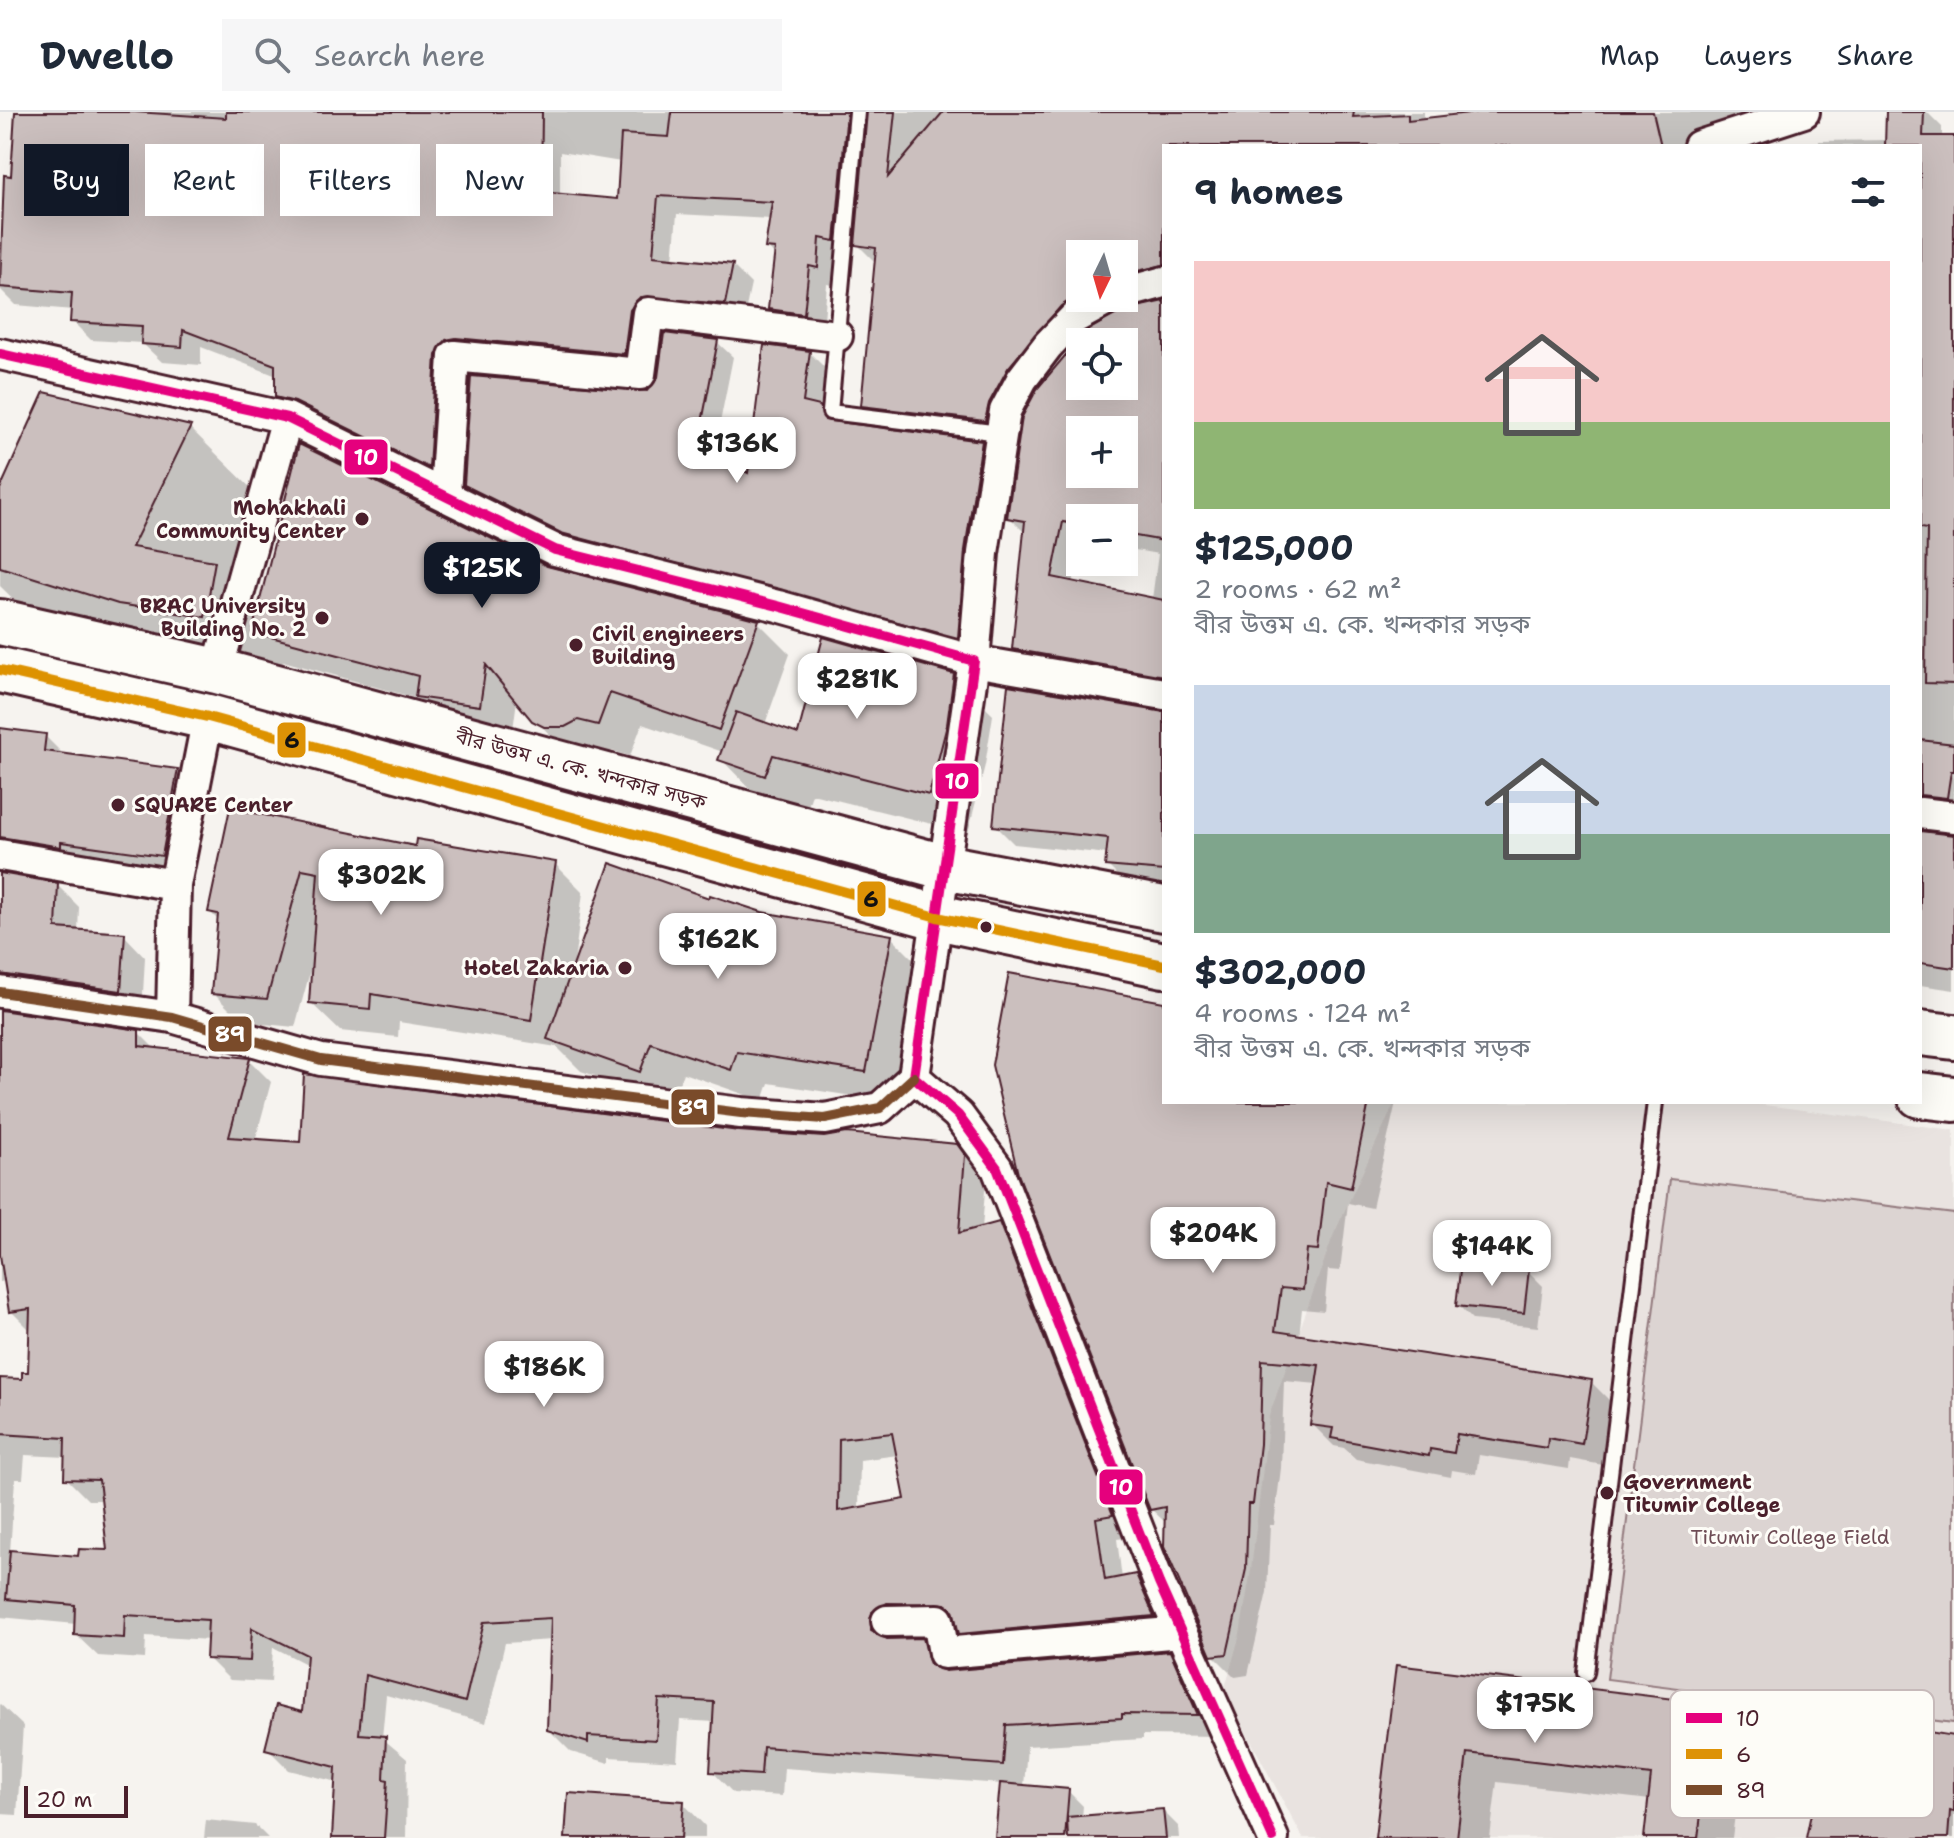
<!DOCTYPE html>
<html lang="en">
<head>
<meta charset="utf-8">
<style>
  body { margin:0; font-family:"Shantell Sans","Noto Sans Bengali",sans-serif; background:#f6f6f7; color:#1f2937; height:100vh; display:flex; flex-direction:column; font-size:30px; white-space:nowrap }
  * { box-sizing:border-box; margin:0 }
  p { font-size:26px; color:#747a83 }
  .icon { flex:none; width:44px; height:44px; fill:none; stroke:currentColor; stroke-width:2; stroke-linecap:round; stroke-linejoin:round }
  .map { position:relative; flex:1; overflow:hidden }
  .panel { position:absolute; left:1162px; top:32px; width:760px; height:960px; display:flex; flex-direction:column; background:#fff; border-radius:0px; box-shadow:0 8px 32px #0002 }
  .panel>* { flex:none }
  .guide { position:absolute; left:24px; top:32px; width:760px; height:72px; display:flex; gap:16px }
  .needle { width:52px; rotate:185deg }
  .fabs { position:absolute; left:1066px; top:128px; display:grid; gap:16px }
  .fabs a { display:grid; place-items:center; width:72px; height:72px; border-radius:0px; background:#fff; box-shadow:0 8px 32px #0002; font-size:40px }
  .scale { position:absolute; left:24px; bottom:20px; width:104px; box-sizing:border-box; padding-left:8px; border:4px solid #4a1f2b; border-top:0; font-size:22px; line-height:28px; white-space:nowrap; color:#4a1f2b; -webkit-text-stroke:6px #fdfcf7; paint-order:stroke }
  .price { position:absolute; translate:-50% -68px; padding:0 18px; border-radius:16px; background:#fff; color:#222; font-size:26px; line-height:52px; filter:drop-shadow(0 2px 4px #0008) }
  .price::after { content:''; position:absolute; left:50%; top:48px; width:24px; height:18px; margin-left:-12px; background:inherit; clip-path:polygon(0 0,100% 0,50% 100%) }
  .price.active { background:#111827; color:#fff }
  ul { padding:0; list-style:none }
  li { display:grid; align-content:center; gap:16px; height:424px; padding:0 32px }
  li span { display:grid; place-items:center; height:248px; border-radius:0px; color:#555 }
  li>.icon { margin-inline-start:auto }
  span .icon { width:144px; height:144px; fill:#fffc; stroke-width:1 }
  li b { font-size:34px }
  h2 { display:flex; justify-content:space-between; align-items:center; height:96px; padding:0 32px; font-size:34px }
  .chip { padding:0 28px; border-radius:0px; background:#fff; box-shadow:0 8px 32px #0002; font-size:28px; line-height:72px }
  .chip.active { background:#111827; color:#fff }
  header { display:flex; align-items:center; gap:48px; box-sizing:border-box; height:112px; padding:0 40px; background:#fff; border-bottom:2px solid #e0e1e3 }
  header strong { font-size:38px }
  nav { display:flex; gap:44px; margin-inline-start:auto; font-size:28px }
  .search { width:560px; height:72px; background:#f6f6f7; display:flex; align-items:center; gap:20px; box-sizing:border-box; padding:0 28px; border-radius:0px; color:#747a83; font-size:30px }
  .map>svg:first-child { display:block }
</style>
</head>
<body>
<header>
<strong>Dwello</strong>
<div class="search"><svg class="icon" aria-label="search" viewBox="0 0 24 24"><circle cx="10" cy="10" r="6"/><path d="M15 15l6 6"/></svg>Search here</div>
<nav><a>Map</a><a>Layers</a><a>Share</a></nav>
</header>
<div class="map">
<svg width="1954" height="1726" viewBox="0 0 1954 1726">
  <rect width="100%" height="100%" fill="#f6f3ef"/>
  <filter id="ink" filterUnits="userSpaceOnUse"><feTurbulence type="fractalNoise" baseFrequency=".0125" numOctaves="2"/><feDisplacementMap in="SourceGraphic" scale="16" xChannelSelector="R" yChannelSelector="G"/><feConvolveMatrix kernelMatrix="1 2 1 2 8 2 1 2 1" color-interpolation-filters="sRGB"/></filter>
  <g filter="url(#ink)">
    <path fill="#e9e3e0" d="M 1395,990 L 1742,990 L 1954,1018 L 1954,1726 L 1303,1726 L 1224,1579 L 1240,1522 L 1251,1458 L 1269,1304 L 1333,1124 Z"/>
    <path fill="#dcd4d2" stroke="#937a7e" stroke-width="2" d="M 1670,1067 L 1954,1102 L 1954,1611 L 1607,1567 Z"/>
    <path fill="#0003" fill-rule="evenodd" d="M 17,0 L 1424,0 L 1424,9 L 1484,0 L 1750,0 L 1754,10 L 1686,34 L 1164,34 L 1164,175 L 1080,212 L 1026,275 L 1004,327 L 882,312 L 863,293 L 876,151 L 855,130 L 854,147 L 838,144 L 837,174 L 827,172 L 823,220 L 789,216 L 770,197 L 776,145 L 767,135 L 771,107 L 677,102 L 673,148 L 732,153 L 751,172 L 743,210 L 660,203 L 643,260 L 465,247 L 447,373 L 296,303 L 277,284 L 277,264 L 201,235 L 201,253 L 162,250 L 142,231 L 91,228 L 72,209 L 73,198 L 16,193 L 0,177 L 0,140 L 6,66 L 13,66 ZM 560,40 L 621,50 L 619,89 L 560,84 ZM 1080,142 L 1124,142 L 1124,186 L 1080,186 Z
      M 1888,0 L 1927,0 L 1942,15 L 1942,26 L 1954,26 L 1954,703 L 1925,709 L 1923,721 L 1954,723 L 1954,878 L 1920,873 L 1920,34 L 1819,34 L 1819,29 L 1887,28 Z
      M 1164,189 L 1164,578 L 1033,556 L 1014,537 L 1026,422 L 1009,405 L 1039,278 L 1086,222 L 1124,200 ZM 1080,230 L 1124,230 L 1124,274 L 1080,274 ZM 1080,318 L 1124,318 L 1124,362 L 1080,362 ZM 1080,406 L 1124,406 L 1124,436 L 1158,442 L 1152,487 L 1073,472 L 1080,435 Z
      M 717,230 L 733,245 L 713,346 L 750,364 L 810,241 L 826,257 L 820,296 L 837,313 L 981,331 L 997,347 L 973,540 L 579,436 L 482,388 L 466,372 L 657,273 Z
      M 45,282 L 190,316 L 264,389 L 227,464 L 260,496 L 300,335 L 547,456 L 758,510 L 790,542 L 765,612 L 799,625 L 953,564 L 993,603 L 985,653 L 968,721 L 812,682 L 805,703 L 760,687 L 721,647 L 723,640 L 642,612 L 630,644 L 612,639 L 598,647 L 567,641 L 517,588 L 512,625 L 449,617 L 419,587 L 283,549 L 278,578 L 45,518 L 0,474 L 0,382 Z
      M 1164,601 L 1164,776 L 1126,772 L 1107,753 L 1108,742 L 1014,732 L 995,713 Z
      M 0,618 L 45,624 L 64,643 L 177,659 L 199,680 L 184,764 L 7,754 L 5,763 L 57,773 L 79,795 L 78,820 L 124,823 L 145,845 L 142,900 L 7,891 L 5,898 L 138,920 L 156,938 L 249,948 L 271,970 L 255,1029 L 301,1032 L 739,1021 L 956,1034 L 986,1066 L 982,1117 L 998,1112 L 1020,1134 L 1133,1425 L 1117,1427 L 1122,1467 L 1135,1464 L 1157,1486 L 1174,1525 L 982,1542 L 961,1521 L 958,1512 L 909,1512 L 893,1521 L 892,1529 L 922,1528 L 944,1550 L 947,1561 L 1169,1541 L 1191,1563 L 1218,1624 L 1143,1623 L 1143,1627 L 1027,1634 L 1024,1675 L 1068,1679 L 1083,1694 L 1082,1706 L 1163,1699 L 1178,1714 L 1179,1726 L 997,1726 L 1002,1672 L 784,1656 L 782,1684 L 733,1681 L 712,1659 L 715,1610 L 680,1608 L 677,1649 L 609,1645 L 609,1651 L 571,1640 L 549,1618 L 552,1528 L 505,1531 L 486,1611 L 386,1583 L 382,1626 L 407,1647 L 406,1726 L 334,1726 L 337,1670 L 289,1658 L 268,1637 L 304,1602 L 308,1553 L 273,1535 L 271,1570 L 230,1568 L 208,1546 L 209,1528 L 146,1524 L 145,1547 L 98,1544 L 76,1523 L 76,1512 L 0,1505 L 0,1268 L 24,1269 L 30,1262 L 32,1220 L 11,1199 L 6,1169 L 0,1170 ZM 25,1343 L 67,1345 L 66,1366 L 88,1388 L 103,1388 L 109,1441 L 80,1446 L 10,1440 L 15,1367 L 23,1367 ZM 898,1343 L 907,1388 L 859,1397 L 860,1348 Z
      M 231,698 L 416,736 L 555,752 L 583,780 L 573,859 L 710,789 L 891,825 L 923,857 L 897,991 L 769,971 L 763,989 L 683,961 L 672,990 L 581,959 L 557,935 L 399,910 L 398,925 L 340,919 L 311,891 L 311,856 L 295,915 L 242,910 L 213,881 L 219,809 L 210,800 Z
      M 1164,888 L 1164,990 L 1396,990 L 1372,1096 L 1348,1091 L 1340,1159 L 1328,1158 L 1324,1199 L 1302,1197 L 1299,1225 L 1591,1270 L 1613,1292 L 1603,1353 L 1570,1347 L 1569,1357 L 1479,1343 L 1476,1362 L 1452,1358 L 1451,1365 L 1356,1347 L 1344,1336 L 1334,1334 L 1312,1312 L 1318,1272 L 1284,1269 L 1281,1356 L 1274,1413 L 1270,1413 L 1267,1480 L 1248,1563 L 1235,1565 L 1213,1543 L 1167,1412 L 1151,1397 Z
      M 1528,1159 L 1543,1174 L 1538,1215 L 1473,1208 L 1458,1193 Z
      M 1398,1555 L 1714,1594 L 1745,1624 L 1732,1726 L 1646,1726 L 1650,1688 L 1497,1670 L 1490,1726 L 1377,1726 Z
      M 0,1592 L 23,1614 L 17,1703 L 0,1702 Z
      M 1954,1626 L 1954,1726 L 1808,1726 L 1814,1695 L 1789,1672 Z
      M 683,1691 L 705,1714 L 705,1726 L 567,1726 Z
      M 206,1708 L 255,1713 L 268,1726 L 204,1726 Z"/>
    <path fill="#cbbfbe" stroke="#4a1f2b" stroke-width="2" fill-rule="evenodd" d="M 15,0 L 135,0 L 226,6 L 226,0 L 542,0 L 541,80 L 617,87 L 621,22 L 669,25 L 672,0 L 847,0 L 835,129 L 820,126 L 818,156 L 809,154 L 804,202 L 768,197 L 775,137 L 765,136 L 772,90 L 658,84 L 653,144 L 733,152 L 725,192 L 640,185 L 630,198 L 624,242 L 456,226 L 446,228 L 436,243 L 429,356 L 295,290 L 275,285 L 275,253 L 183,218 L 182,235 L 141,232 L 142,214 L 70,210 L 72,181 L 0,175 L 4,63 L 11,64 Z
      M 867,0 L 895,0 L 888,65 L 943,0 L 1354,0 L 1353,5 L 1408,2 L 1408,8 L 1478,0 L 1653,0 L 1661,34 L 1164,34 L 1164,153 L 1124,162 L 1124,142 L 1080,142 L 1080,182 L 1061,194 L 1008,256 L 989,291 L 985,309 L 861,294 L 876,136 L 855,133 Z
      M 1886,0 L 1924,0 L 1923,24 L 1954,24 L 1954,572 L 1925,571 L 1927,417 L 1920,416 L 1920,34 L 1885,34 Z
      M 1164,189 L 1164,429 L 1124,422 L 1124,406 L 1080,406 L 1080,413 L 1063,410 L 1052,465 L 1164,488 L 1164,564 L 1012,537 L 1025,409 L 1007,406 L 1022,305 L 1037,277 L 1085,220 L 1123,198 ZM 1080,230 L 1124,230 L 1124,274 L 1080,274 ZM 1080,318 L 1124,318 L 1124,362 L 1080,362 Z
      M 664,221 L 718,228 L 697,336 L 748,361 L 764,233 L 810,239 L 803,290 L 820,294 L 825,308 L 982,329 L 965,438 L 958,526 L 561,421 L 464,373 L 471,264 L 647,279 L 658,265 Z
      M 44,280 L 191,314 L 132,435 L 215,449 L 205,505 L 118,492 L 0,455 L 0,377 Z
      M 299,332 L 547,454 L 759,508 L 719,618 L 610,581 L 598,613 L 578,608 L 565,615 L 544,615 L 532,609 L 486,553 L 480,594 L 415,585 L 418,564 L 252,520 Z
      M 823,525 L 954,562 L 947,613 L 929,683 L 773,643 L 765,664 L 718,648 L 736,600 L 798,622 Z
      M 1008,573 L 1164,600 L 1164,759 L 1105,754 L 1108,726 L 993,714 Z
      M 0,616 L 46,622 L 44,639 L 178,657 L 162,744 L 61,730 L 61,735 L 0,725 Z
      M 1920,628 L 1954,632 L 1954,659 L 1951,659 L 1947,686 L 1920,683 Z
      M 230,696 L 415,734 L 416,727 L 556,750 L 531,908 L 371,882 L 370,897 L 309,891 L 318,760 L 302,757 L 267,887 L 211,882 L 218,802 L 208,800 Z
      M 1920,719 L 1954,723 L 1954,856 L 1920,851 Z
      M 610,751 L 709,786 L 710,783 L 762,800 L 892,823 L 866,960 L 737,940 L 731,958 L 651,931 L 640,960 L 547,927 Z
      M 0,761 L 58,771 L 56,816 L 125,821 L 121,879 L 0,862 Z
      M 1009,861 L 1164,890 L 1164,990 L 1369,990 L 1351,1076 L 1326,1070 L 1318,1138 L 1307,1137 L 1303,1178 L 1281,1176 L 1275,1219 L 1592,1268 L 1582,1332 L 1548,1326 L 1547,1336 L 1457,1322 L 1454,1341 L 1430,1337 L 1429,1344 L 1331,1326 L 1333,1316 L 1310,1313 L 1319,1253 L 1262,1248 L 1260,1332 L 1253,1392 L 1248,1392 L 1246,1457 L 1227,1542 L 1211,1544 L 1164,1434 L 1165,1395 L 1150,1398 L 1018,1062 L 992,953 Z
      M 0,898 L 139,918 L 139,934 L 250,946 L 229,1025 L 300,1030 L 304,962 L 739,1019 L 824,1025 L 847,1021 L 957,1032 L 965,1043 L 959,1121 L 999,1110 L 1113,1403 L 1096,1406 L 1105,1468 L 1136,1462 L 1154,1504 L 959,1522 L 953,1498 L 945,1492 L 887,1491 L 872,1500 L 871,1518 L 887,1527 L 923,1526 L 930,1552 L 945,1559 L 1170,1539 L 1198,1603 L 1122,1602 L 1122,1606 L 1006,1613 L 1003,1653 L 763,1635 L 761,1663 L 710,1660 L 714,1590 L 659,1587 L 656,1628 L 588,1624 L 588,1631 L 547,1618 L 551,1506 L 484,1510 L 465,1590 L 365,1563 L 359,1622 L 386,1624 L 384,1667 L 388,1668 L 384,1726 L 332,1726 L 336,1655 L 265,1637 L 276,1593 L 302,1600 L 307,1543 L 252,1516 L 250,1549 L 206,1547 L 208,1508 L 125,1503 L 124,1526 L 74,1523 L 75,1493 L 6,1487 L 10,1438 L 78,1444 L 79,1437 L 107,1438 L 99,1368 L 64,1367 L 65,1326 L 0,1322 L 0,1266 L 22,1267 L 22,1260 L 28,1260 L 30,1197 L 9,1200 L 0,1143 ZM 892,1321 L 905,1387 L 838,1399 L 839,1327 Z
      M 1461,1150 L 1529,1157 L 1524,1201 L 1456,1194 Z
      M 1396,1553 L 1715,1592 L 1698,1726 L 1644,1726 L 1651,1663 L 1467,1641 L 1457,1726 L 1375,1726 Z
      M 1799,1599 L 1954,1624 L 1954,1700 L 1950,1699 L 1948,1726 L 1806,1726 L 1816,1677 L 1787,1673 Z
      M 1000,1671 L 1069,1677 L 1065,1726 L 995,1726 Z
      M 568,1681 L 684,1689 L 681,1726 L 565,1726 Z
      M 1163,1697 L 1166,1726 L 1068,1726 L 1067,1705 Z"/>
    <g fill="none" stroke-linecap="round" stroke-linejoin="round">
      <defs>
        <path id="lane" d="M 857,0 L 830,300 L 1000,321
          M 1586,1561 L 1655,990"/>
        <path id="street" d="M 1699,34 L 1804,0
          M 1124,181 L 1164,170
          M 1111,186 L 1074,206 L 1048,233 L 1022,267 L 1005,299 L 983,441 L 974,549 L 1164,582
          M 0,242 L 287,306 L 555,438 L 778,494 L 974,549 L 914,965 L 958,1003 L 997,1056 L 1159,1471 L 1273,1726
          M 445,382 L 454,244 L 640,262 L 648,201 L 837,224
          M 217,559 L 287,306
          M 1920,701 L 1954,705
          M 0,743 L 175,773
          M 0,880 L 172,905 L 321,948 L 741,1001 L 825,1007 L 880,996 L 914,965
          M 172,905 L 175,773 L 208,605
          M 887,1509 L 938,1508 L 944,1541 L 1181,1520"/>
        <path id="primary" d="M 0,510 L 217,559 L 944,755 L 1164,797
          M 0,558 L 208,605 L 937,805 L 1164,853
          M 1920,921 L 1954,925
          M 1920,983 L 1954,987"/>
      </defs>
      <use href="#lane" stroke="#4a1f2b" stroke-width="20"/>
      <use href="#street" stroke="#4a1f2b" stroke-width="36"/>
      <use href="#primary" stroke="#4a1f2b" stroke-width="50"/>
      <use href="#lane" stroke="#fdfcf7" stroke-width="14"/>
      <use href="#street" stroke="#fdfcf7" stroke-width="30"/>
      <use href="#primary" stroke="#fdfcf7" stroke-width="44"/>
      <defs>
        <path id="bus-1" d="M 0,242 L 287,306 L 555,438 L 778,494 L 974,549 L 914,965 L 958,1003 L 997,1056 L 1159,1471 L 1273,1726"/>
        <path id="bus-2" d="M 0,558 L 208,605 L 937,805 L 1164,853"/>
        <path id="bus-3" d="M 0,880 L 172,905 L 321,948 L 741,1001 L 825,1007 L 880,996 L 914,965"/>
      </defs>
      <use href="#bus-1" stroke="#fdfcf7" stroke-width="16"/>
      <use href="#bus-2" stroke="#fdfcf7" stroke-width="16"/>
      <use href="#bus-3" stroke="#fdfcf7" stroke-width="16"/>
      <use href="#bus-1" stroke="#e5007d" stroke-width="10"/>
      <use href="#bus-2" stroke="#dd9206" stroke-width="10"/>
      <use href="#bus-3" stroke="#7a4b2a" stroke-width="10"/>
    </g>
  </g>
  <g fill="#4a1f2b" stroke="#fdfcf7" stroke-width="3">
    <circle cx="362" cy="407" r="8"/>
    <circle cx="322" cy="506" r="8"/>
    <circle cx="576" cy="533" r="8"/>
    <circle cx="118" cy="693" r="8"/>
    <circle cx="986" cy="815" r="7"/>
    <circle cx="625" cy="856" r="8"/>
    <circle cx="1607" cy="1381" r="8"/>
  </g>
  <g text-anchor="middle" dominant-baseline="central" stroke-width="6" stroke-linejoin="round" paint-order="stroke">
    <g font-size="20" font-weight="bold" fill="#4a1f2b" stroke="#fdfcf7" text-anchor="end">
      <text x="346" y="396">Mohakhali<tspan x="346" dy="23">Community Center</tspan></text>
      <text x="306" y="494">BRAC University<tspan x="306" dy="23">Building No. 2</tspan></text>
      <text x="592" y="522" text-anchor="start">Civil engineers<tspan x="592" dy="23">Building</tspan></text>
      <text x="134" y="693" text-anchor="start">SQUARE Center</text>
      <text x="609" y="856">Hotel Zakaria</text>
      <text x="1623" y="1370" text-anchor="start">Government<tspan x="1623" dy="23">Titumir College</tspan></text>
    </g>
    <g font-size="20" fill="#4a1f2b" stroke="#fdfcf7">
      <text transform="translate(581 657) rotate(15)">বীর উত্তম এ. কে. খন্দকার সড়ক</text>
    </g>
    <g font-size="20" fill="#6e4c55" stroke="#fdfcf7">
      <text x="1790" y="1425">Titumir College Field</text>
    </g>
  </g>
  <rect x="1670" y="1578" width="264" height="128" rx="12" fill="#fdfcf7" stroke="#c7baba" stroke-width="2"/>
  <rect x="1686" y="1601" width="36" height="10" fill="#e5007d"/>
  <rect x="1686" y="1637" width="36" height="10" fill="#dd9206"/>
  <rect x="1686" y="1673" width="36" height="10" fill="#7a4b2a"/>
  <g font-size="22" fill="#4a1f2b">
    <text x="1736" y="1614">10</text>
    <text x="1736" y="1650">6</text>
    <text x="1736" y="1686">89</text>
  </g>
  <g stroke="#fdfcf7" stroke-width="3">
    <rect x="343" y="326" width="46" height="38" rx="8" fill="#e5007d"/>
    <rect x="276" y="609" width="31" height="38" rx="8" fill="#dd9206"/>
    <rect x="934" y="650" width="46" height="38" rx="8" fill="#e5007d"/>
    <rect x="856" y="768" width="31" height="38" rx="8" fill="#dd9206"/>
    <rect x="207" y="903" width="46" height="38" rx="8" fill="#7a4b2a"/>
    <rect x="670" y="976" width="46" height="38" rx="8" fill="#7a4b2a"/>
    <rect x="1098" y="1356" width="46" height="38" rx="8" fill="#e5007d"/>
  </g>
  <g font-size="22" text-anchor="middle" font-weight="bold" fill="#fff">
    <text x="366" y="353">10</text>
    <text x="957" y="677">10</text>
    <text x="230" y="930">89</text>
    <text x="693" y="1003">89</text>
    <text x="1121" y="1383">10</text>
  </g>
  <g font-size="22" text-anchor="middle" font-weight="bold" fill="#111">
    <text x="292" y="636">6</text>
    <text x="871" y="795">6</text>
  </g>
</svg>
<div class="fabs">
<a><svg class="needle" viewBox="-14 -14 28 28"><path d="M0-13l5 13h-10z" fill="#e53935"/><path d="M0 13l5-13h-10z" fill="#747a83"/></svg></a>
<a><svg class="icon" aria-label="locate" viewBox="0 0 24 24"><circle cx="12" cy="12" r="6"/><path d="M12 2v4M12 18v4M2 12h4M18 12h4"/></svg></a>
<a>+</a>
<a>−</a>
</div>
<div class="scale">20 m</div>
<b class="price" style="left:737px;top:373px">$136K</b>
<b class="price active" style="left:482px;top:498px">$125K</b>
<b class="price" style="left:857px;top:609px">$281K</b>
<b class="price" style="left:381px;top:805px">$302K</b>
<b class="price" style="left:718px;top:869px">$162K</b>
<b class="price" style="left:1213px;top:1163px">$204K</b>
<b class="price" style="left:1492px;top:1176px">$144K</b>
<b class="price" style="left:544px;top:1297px">$186K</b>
<b class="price" style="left:1535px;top:1633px">$175K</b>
<div class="guide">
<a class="chip active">Buy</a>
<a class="chip">Rent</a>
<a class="chip">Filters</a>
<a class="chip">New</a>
</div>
<section class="panel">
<h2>9 homes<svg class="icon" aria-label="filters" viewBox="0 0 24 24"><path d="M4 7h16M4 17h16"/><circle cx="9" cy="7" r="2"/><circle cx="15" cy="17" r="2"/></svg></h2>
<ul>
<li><span style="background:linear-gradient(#f6c9c9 65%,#8fb573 0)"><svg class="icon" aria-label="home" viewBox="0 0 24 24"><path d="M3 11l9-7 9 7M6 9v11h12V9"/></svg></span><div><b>$125,000</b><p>2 rooms · 62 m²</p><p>বীর উত্তম এ. কে. খন্দকার সড়ক</p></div></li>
<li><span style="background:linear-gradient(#c9d6e8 60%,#7fa58c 0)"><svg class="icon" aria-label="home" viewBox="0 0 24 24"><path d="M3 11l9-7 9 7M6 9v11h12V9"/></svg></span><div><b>$302,000</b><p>4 rooms · 124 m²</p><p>বীর উত্তম এ. কে. খন্দকার সড়ক</p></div></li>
</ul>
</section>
</div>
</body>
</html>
